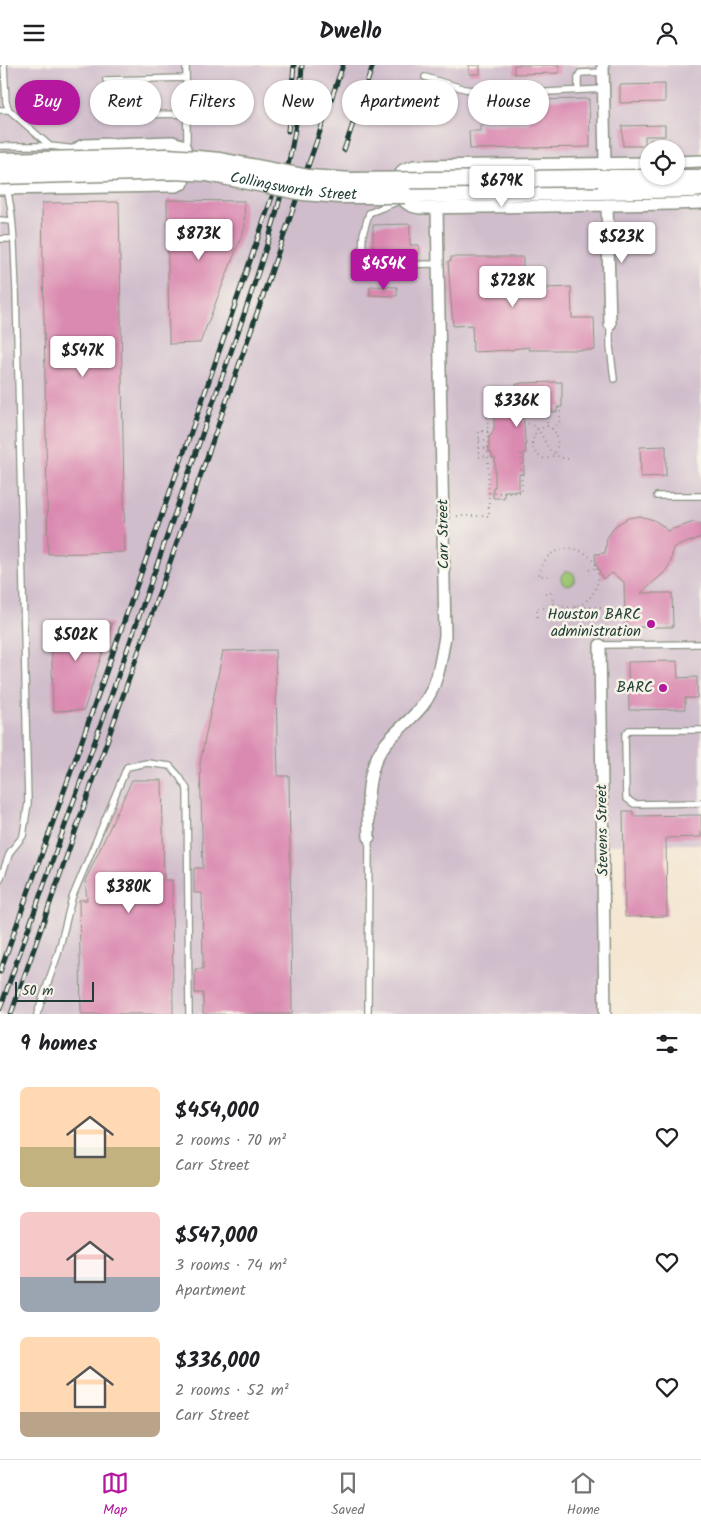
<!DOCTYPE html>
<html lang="en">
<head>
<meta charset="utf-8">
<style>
  body { margin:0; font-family:Kalam,sans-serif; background:#f2f2f2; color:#202124; height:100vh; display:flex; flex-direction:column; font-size:19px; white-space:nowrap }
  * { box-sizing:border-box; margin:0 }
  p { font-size:16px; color:#757577 }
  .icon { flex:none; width:28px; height:28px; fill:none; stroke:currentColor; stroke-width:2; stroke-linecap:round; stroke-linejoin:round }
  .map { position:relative; height:949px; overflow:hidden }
  .details { display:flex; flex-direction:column; background:#fff; flex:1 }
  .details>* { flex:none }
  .hud { position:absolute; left:15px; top:15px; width:671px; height:45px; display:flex; gap:10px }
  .tools { position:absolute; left:640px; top:75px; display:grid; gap:10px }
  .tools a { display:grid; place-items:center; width:45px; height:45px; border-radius:50%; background:#fff; box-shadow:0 1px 4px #0004; font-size:25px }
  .scale { position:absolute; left:15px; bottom:12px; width:79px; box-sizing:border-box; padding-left:5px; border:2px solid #1f3d34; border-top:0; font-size:14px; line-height:18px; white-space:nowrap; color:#1f3d34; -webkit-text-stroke:4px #f7f3e8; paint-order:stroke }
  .price { position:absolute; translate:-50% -42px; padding:0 11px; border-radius:5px; background:#fff; color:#222; font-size:16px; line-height:32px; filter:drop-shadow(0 1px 2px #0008) }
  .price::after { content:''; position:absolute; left:50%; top:30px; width:15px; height:11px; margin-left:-8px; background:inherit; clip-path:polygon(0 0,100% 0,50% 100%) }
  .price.selected { background:#b5179e; color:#fff }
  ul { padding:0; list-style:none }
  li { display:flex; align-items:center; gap:15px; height:125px; padding:0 20px }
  li span { display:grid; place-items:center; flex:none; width:140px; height:100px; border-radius:8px; color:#555 }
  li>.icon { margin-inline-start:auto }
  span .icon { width:60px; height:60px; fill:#fffc; stroke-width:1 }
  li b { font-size:21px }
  h2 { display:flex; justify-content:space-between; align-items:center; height:60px; padding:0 20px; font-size:21px }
  .pill { padding:0 18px; border-radius:22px; background:#fff; box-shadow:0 1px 4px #0004; font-size:18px; line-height:45px }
  .pill.selected { background:#b5179e; color:#fff }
  header { display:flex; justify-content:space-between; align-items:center; height:65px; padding:0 20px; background:#fff; font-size:22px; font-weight:600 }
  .menu { display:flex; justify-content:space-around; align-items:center; height:70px; border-top:1px solid #e0e0e0; background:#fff; font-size:14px; color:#757577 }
  .menu a { display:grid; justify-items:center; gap:2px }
  .menu .selected { color:#b5179e }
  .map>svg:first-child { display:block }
</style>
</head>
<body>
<header><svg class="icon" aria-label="menu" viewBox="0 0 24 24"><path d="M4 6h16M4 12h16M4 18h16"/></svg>Dwello<svg class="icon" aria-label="person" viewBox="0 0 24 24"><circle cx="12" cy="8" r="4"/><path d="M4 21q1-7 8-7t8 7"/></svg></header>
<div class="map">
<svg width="701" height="949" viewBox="0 0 701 949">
  <rect width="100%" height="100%" fill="#f7f3e8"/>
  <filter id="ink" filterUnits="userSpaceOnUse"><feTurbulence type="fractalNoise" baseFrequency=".02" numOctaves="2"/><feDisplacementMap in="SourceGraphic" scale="10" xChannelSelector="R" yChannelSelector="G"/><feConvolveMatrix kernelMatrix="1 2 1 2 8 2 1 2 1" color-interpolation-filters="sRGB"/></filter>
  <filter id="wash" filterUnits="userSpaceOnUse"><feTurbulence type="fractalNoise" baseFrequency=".0096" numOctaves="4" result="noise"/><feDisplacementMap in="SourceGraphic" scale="20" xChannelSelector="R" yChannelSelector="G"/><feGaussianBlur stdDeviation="1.12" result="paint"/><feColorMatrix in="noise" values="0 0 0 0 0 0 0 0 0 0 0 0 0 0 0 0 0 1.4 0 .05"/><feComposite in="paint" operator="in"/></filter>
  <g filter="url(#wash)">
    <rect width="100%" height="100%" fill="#f4e6d1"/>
    <path fill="#d0bdcc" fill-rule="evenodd" d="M 0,0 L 701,0 L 701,779 L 599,780 L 601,949 L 0,949 ZM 649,84 L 676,84 L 676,111 L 649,111 Z"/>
    <path fill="#9ec672" stroke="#5e8253" d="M561 513a7 7 0 1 1 14 0a7 7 0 1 1-14 0Z"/>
    <g id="blocks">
      <path fill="#da89b0" d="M 469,0 L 480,0 L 480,9 L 469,9 Z
        M 514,0 L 559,0 L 559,8 L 514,9 Z
        M 665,19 L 665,37 L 620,38 L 620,20 Z
        M 589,34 L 590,82 L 470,84 L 469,66 L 480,66 L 480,60 L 529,59 L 529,35 Z
        M 665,60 L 665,71 L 645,71 L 645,81 L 623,81 L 622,61 Z
        M 167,135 L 244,136 L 245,162 L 200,278 L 169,279 Z
        M 119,137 L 125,487 L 48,489 L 42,138 Z
        M 410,159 L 410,180 L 419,180 L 419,189 L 373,190 L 373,160 Z
        M 451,192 L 523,192 L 523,216 L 529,216 L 529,227 L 547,226 L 547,223 L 571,222 L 572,253 L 594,253 L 595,285 L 529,285 L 529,282 L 513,284 L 513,285 L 473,287 L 472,260 L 453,261 L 448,196 L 451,196 Z
        M 370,221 L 397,222 L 397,231 L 370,230 Z
        M 562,317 L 562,342 L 557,342 L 557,347 L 523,347 L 526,388 L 524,388 L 524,409 L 519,409 L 519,426 L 504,426 L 504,433 L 493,433 L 493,422 L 495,422 L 495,393 L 492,393 L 492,389 L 489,386 L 489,371 L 491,371 L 493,365 L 494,365 L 494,335 L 492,335 L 492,324 L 516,324 L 516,319 L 520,319 L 520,318 Z
        M 666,381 L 666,411 L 641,412 L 640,382 Z
        M 640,451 L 654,455 L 663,461 L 667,466 L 694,457 L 701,460 L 701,472 L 673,483 L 671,497 L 665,507 L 641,528 L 672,528 L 673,562 L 625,562 L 624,517 L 612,508 L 603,514 L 596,499 L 595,489 L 605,488 L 607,473 L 615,461 L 628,453 Z
        M 51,558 L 112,558 L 84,645 L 53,646 Z
        M 275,585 L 278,711 L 289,711 L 292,949 L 203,949 L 203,928 L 195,928 L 195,904 L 203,904 L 202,828 L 194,828 L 194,803 L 203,803 L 200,698 L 223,586 Z
        M 677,596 L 678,613 L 697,612 L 697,633 L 685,633 L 685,644 L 629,645 L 628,597 Z
        M 132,715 L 162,715 L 164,815 L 172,815 L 173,949 L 81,949 L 79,835 L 87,835 L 85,816 Z
        M 623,746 L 633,746 L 633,751 L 701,750 L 701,772 L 666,773 L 667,851 L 625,852 Z"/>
    </g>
  </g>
  <g filter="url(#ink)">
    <use href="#blocks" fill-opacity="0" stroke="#8a9282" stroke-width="1"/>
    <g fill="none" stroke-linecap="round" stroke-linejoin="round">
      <defs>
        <path id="lane" d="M 4,0 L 6,37 L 9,45 L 50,81
          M 425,12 L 465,24 L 509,29 L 604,24
          M 106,15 L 186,13
          M 578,25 L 578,12 L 580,8 L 603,7
          M 0,45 L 9,45
          M 106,50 L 187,49
          M 0,81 L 50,81 L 76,84
          M 185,83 L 187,75 L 186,0
          M 653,84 L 653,78
          M 402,135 L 369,148 L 363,169 L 362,192 L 370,200 L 438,199
          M 0,155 L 11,156
          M 0,174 L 13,174
          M 610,259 L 610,281 L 614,314
          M 657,431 L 701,431
          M 600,580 L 701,579
          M 701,665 L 629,665 L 625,670 L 626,733 L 634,739 L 701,738
          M 0,815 L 10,787 L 23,771 L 28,738 L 16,225 C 14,192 15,157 7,124
          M 37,949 L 58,889 L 72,833 L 127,702 L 147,698 L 170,701 L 179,711 L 187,724 L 189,949
          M 368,949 L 369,772"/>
        <path id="street" d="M 603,0 L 605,99
          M 676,97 L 701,96
          M 649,98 L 414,101 L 403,105 L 401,108 C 399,127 399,141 421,143 L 673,139 L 701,138
          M 0,124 L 167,121 L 176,121 L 183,118 L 186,104 L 185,83 L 182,80 L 172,77 L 84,80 C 69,85 63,109 64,123
          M 607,140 L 610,259
          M 600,580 L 605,949
          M 369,772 C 368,748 366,725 373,703 C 381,674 406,662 423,640 C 438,620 441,595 445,571 L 437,143"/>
        <path id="secondary" d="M 598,113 L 701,113
          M 405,130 L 692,124 L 701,123"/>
      </defs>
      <use href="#lane" stroke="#8a9282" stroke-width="8"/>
      <use href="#street" stroke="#8a9282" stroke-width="14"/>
      <use href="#secondary" stroke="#8a9282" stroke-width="19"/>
      <path stroke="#8a9282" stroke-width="2" stroke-dasharray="1 4" stroke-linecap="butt" d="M 547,347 L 547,361
        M 523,358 C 549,359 538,390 568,394
        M 547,361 C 560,366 560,382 552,392 L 545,394 C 530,389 530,375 538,364 Z
        M 552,364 L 560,356 L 560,343 L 557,343
        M 488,366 L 479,366 L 479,392 L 488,391
        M 479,375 L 488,375
        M 526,378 L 533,378
        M 479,383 L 488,383
        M 489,428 L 522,427 L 521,388
        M 457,451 L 489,451 L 487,322
        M 589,505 L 596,503
        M 545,528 L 554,528 L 552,537 C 587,559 619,505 581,486 C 573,482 564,483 555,487 C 545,492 540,500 539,511 L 550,511
        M 575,542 L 604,542
        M 537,552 L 537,543 L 562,542"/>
      <use href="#lane" stroke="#fff" stroke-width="5.5"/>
      <use href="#street" stroke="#fff" stroke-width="11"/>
      <use href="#secondary" stroke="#fff" stroke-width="16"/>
      <defs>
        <path id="rail" d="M 288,66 L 294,0
          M 344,85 L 373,0
          M 0,907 L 202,336 L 274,126
          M 0,944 C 69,748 140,552 207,355 C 245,244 297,118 302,0
          M 11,949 L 213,375 L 343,0"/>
      </defs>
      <use href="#rail" stroke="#1f3d34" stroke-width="5"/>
      <use href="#rail" stroke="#f7f3e8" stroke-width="3" stroke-dasharray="9" stroke-linecap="butt"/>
      <defs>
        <g id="secondary-bridge">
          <path d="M 0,96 L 166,92 L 197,94 L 220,96 L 309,113 L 352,116 L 598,113"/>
          <path id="s1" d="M 0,111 L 175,106 L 207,108 L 303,127 L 340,130 L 405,130"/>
        </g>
      </defs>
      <use href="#secondary-bridge" stroke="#8a9282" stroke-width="19" stroke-linecap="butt"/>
      <use href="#secondary-bridge" stroke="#fff" stroke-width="16"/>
    </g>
  </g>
  <g fill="#b5179e" stroke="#f7f3e8" stroke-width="2">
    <circle cx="651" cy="559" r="5"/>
    <circle cx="663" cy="623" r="5"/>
  </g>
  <g text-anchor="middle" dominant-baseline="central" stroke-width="5" stroke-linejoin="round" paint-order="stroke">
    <g font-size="15" fill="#1f3d34" stroke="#f7f3e8">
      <text stroke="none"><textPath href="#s1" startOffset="295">Collingsworth Street</textPath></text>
      <text transform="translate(444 469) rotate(-91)">Carr Street</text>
      <text transform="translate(603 765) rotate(-91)">Stevens Street</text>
    </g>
    <g font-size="15" fill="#1f3d34" stroke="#f7f3e8" text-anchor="end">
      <text x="641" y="550">Houston BARC<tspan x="641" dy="17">administration</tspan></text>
      <text x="653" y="623">BARC</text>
    </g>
  </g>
</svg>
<div class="tools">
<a><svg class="icon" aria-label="locate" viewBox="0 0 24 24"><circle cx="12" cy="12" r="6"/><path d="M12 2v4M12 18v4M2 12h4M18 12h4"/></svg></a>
</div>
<div class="scale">50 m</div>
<b class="price" style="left:502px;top:143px">$679K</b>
<b class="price" style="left:199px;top:196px">$873K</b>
<b class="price" style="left:622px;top:199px">$523K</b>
<b class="price selected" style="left:384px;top:226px">$454K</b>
<b class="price" style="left:513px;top:243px">$728K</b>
<b class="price" style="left:83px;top:313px">$547K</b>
<b class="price" style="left:517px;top:363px">$336K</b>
<b class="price" style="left:76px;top:597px">$502K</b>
<b class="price" style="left:129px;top:849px">$380K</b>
<div class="hud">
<a class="pill selected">Buy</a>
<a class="pill">Rent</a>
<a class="pill">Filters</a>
<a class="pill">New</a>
<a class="pill">Apartment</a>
<a class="pill">House</a>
</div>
</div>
<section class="details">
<h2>9 homes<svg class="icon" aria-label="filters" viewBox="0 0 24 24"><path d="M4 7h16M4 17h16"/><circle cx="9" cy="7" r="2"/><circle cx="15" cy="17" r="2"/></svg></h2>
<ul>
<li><span style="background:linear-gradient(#ffd9b3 60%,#c2b280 0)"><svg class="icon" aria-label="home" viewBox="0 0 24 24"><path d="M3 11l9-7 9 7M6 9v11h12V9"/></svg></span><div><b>$454,000</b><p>2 rooms · 70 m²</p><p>Carr Street</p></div><svg class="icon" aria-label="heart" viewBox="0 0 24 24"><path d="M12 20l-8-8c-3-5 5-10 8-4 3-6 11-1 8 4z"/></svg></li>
<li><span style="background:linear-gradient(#f6c9c9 65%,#9aa5b1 0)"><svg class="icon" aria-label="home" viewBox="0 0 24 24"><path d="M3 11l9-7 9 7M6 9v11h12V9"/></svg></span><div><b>$547,000</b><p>3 rooms · 74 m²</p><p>Apartment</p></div><svg class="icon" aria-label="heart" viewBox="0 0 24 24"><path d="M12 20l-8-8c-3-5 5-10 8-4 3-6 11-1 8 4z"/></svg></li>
<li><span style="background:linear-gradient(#ffd9b3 75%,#b9a48a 0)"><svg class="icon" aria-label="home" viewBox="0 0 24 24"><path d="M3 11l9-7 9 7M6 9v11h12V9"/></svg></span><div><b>$336,000</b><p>2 rooms · 52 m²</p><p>Carr Street</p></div><svg class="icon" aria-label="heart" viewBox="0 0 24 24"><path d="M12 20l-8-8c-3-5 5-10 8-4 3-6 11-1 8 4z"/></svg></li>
</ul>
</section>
<nav class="menu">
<a class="selected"><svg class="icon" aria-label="map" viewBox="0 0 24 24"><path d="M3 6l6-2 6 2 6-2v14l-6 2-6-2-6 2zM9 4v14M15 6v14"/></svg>Map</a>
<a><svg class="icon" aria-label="saved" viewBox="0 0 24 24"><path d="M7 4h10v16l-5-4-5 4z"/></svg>Saved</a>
<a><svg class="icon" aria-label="home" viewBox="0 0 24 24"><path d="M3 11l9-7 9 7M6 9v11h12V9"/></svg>Home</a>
</nav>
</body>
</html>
